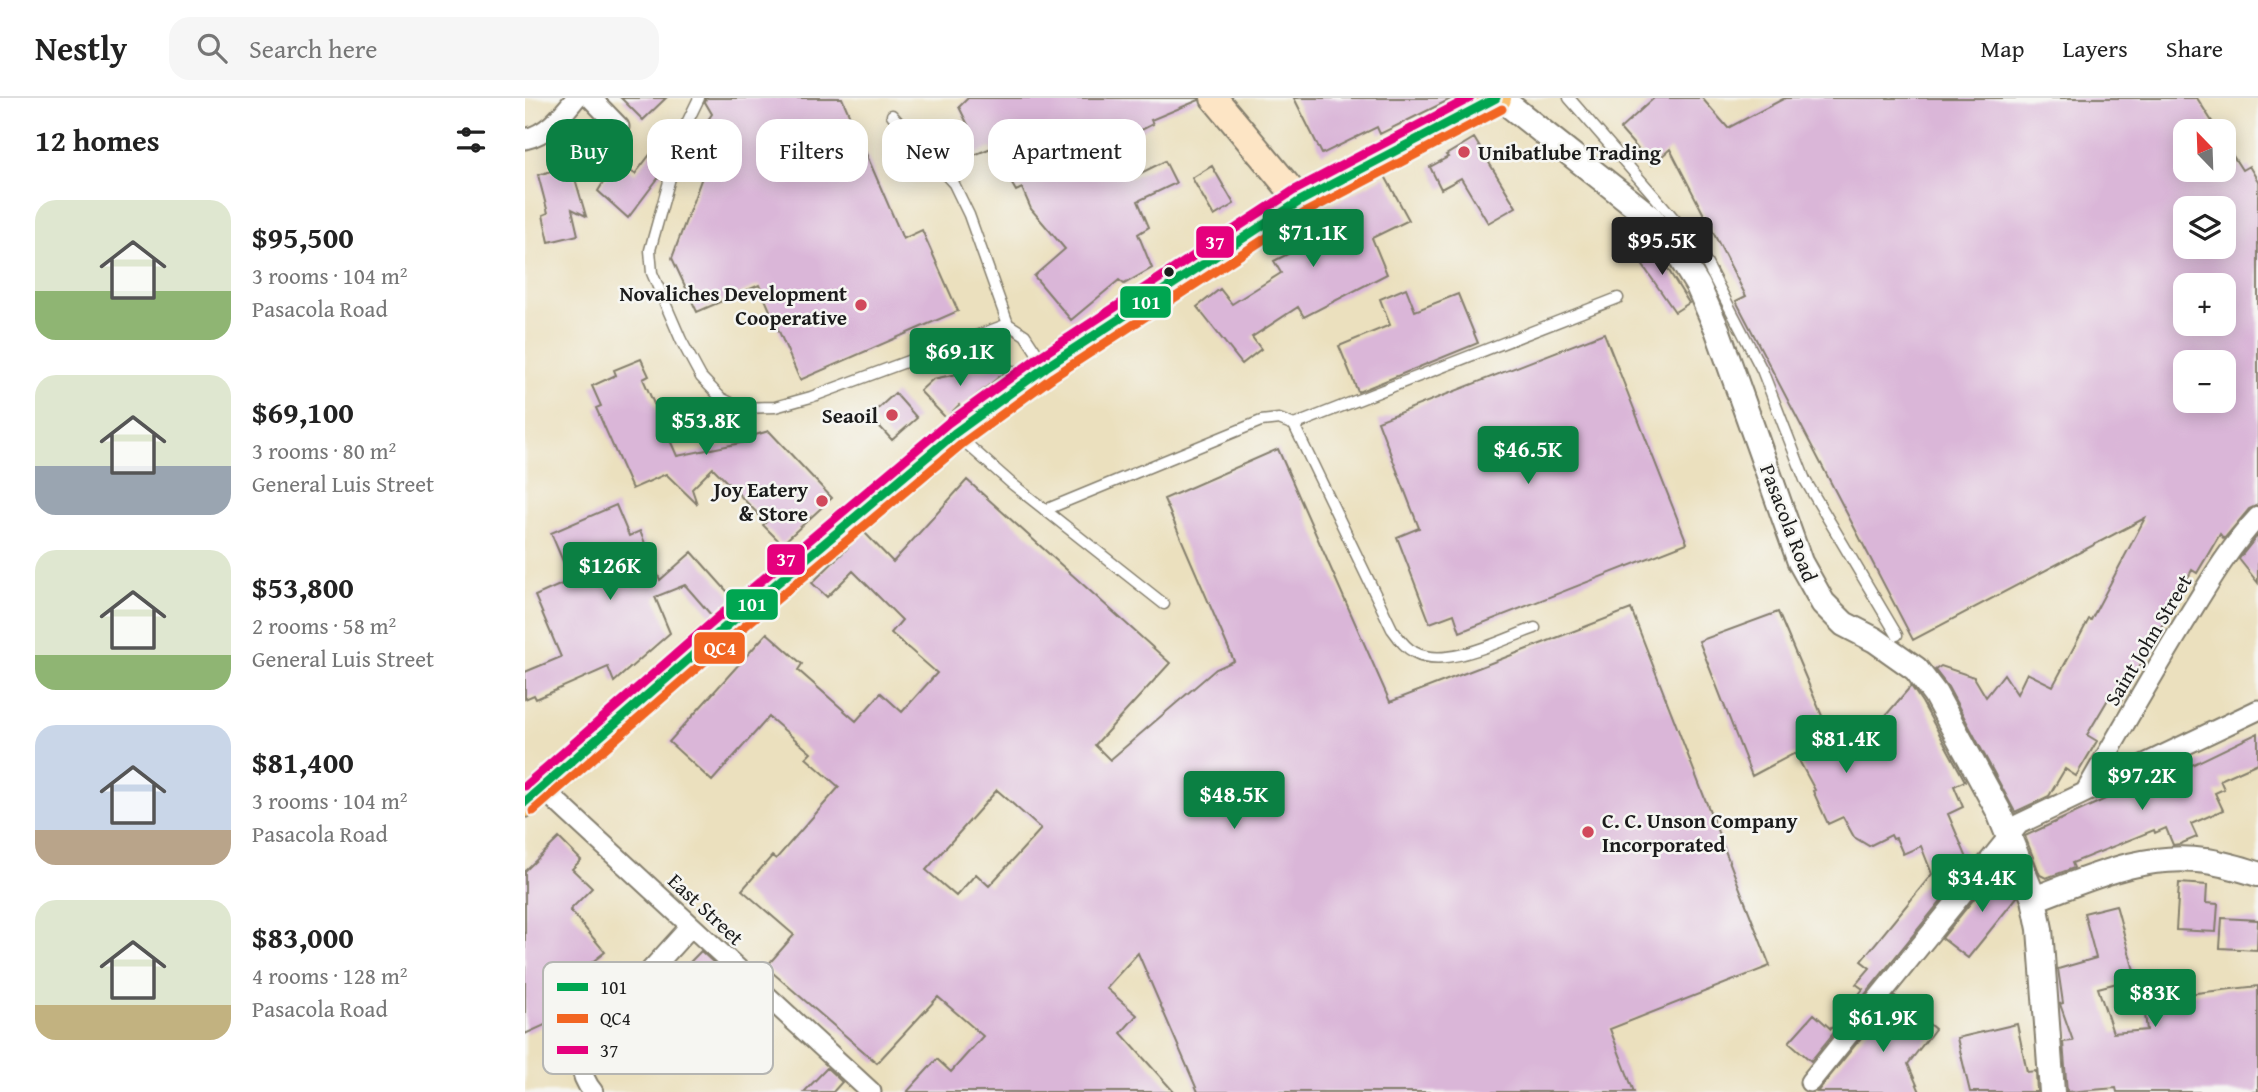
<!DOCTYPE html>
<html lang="en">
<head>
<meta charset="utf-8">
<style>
  body { margin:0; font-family:"Gentium Book Plus",serif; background:#f6f6f6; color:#222; height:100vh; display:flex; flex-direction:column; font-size:26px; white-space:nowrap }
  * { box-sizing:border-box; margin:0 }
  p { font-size:23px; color:#767676 }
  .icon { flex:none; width:38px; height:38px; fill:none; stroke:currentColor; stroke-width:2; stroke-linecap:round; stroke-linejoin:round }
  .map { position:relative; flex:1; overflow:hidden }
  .drawer { display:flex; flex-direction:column; background:#fff; width:525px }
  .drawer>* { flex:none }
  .hud { position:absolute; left:21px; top:21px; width:665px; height:63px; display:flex; gap:14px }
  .needle { width:46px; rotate:337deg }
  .buttons { position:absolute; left:1648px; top:21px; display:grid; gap:14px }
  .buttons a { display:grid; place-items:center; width:63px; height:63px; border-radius:14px; background:#fff; box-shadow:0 4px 18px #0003; font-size:35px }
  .price { position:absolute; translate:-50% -60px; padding:0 16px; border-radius:7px; background:#0b8043; color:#fff; font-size:23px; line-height:46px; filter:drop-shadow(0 2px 4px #0008) }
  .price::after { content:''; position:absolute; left:50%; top:42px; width:21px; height:16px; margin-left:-10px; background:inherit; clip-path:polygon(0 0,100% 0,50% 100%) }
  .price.on { background:#222; color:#fff }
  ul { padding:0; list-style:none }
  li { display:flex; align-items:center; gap:21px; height:175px; padding:0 35px }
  li span { display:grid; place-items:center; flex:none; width:196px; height:140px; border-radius:21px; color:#555 }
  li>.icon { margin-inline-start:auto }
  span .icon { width:84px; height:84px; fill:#fffc; stroke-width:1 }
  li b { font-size:30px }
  h2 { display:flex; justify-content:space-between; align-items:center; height:84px; padding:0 35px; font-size:30px }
  .pill { padding:0 24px; border-radius:21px; background:#fff; box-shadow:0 4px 18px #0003; font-size:24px; line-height:63px }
  .pill.on { background:#0b8043; color:#fff }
  header { display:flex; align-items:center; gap:42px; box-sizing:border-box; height:98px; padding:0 35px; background:#fff; border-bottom:2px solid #e0e0e0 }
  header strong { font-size:33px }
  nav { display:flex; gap:38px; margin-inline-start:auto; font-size:24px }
  .search { width:490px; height:63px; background:#f6f6f6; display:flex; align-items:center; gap:18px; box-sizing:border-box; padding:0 24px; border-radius:21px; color:#767676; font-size:26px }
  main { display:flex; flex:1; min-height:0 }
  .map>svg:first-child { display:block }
</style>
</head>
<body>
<header>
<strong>Nestly</strong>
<div class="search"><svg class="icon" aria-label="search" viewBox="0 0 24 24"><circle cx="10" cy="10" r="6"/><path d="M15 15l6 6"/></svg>Search here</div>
<nav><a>Map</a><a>Layers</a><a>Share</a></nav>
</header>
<main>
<section class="drawer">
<h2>12 homes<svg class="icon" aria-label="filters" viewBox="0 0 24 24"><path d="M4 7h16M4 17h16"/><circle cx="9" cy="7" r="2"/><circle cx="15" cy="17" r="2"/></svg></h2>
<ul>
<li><span style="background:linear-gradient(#dfe7d0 65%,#8fb573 0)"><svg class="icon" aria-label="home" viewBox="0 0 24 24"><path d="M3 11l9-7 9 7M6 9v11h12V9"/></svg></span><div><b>$95,500</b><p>3 rooms · 104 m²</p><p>Pasacola Road</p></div></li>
<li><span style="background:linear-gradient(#dfe7d0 65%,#9aa5b1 0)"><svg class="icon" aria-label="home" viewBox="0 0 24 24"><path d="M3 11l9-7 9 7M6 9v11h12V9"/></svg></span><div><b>$69,100</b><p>3 rooms · 80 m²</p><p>General Luis Street</p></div></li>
<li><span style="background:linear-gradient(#dfe7d0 75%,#8fb573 0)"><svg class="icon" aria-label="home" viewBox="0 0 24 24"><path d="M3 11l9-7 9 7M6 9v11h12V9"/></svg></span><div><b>$53,800</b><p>2 rooms · 58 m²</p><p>General Luis Street</p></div></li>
<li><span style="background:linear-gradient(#c9d6e8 75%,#b9a48a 0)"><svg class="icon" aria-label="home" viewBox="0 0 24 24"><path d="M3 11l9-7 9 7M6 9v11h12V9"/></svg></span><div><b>$81,400</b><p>3 rooms · 104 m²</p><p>Pasacola Road</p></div></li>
<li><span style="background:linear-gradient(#dfe7d0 75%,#c2b280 0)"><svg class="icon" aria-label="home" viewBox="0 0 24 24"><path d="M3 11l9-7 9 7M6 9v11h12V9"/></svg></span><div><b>$83,000</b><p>4 rooms · 128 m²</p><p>Pasacola Road</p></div></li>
</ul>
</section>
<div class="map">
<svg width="1733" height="994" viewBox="0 0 1733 994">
  <rect width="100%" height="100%" fill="#f6f6f2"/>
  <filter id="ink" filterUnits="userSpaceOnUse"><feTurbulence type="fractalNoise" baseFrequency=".0143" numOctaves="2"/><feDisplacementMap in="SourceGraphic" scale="14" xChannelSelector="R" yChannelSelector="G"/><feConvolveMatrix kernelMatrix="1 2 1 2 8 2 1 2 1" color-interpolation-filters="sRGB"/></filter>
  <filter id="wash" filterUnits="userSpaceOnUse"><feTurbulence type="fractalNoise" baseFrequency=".00686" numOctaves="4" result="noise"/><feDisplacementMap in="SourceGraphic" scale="28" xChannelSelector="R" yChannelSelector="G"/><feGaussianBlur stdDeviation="1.57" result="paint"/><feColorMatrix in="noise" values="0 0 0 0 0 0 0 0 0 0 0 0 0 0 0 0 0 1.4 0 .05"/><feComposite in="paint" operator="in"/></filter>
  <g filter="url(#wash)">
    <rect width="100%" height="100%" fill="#ebe0be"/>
    <g id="blocks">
      <path fill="#dab6d8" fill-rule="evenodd" d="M 96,0 L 141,0 L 118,22 Z
        M 181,0 L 317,0 L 378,141 L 397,132 L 433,213 L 275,282 L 234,187 L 172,214 L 147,160 L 180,71 L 159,56 L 187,16 L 180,4 Z
        M 443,0 L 674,0 L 674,2 L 626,22 L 628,26 L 589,46 L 606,80 L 640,63 L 651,85 L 613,103 L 624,129 L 613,136 L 627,170 L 599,186 L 594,182 L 546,222 L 509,178 L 540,151 L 506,111 L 497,90 L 491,93 L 466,50 L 437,62 L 426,44 L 447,35 L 434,9 Z
        M 769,0 L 928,0 L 855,36 L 852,29 L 797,56 Z
        M 1129,0 L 1177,0 L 1203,30 L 1260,0 L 1672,0 L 1693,33 L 1661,33 L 1661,72 L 1699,72 L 1699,44 L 1717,72 L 1724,68 L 1733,83 L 1733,407 L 1724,411 L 1699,441 L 1695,436 L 1672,475 L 1667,472 L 1596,603 L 1585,598 L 1562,637 L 1572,643 L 1551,678 L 1540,671 L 1524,698 L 1490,714 L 1423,589 L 1410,572 L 1416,568 L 1449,579 L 1461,599 L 1479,576 L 1492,596 L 1502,575 L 1528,588 L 1564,521 L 1566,522 L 1620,420 L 1388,542 L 1211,203 L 1221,198 L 1145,51 L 1127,67 L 1095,31 ZM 1661,110 L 1699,110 L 1699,149 L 1661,149 ZM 1661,187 L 1699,187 L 1699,226 L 1661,226 ZM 1661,264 L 1699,264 L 1699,303 L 1661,303 Z
        M 949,40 L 991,109 L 963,125 L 936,80 L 916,91 L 905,69 L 923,59 L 921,57 Z
        M 127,54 L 141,65 L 140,71 L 103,120 L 73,93 L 91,64 L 110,76 Z
        M 46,67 L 61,118 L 47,111 L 53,137 L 24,144 L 18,117 L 23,115 L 13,77 Z
        M 687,68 L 709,106 L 689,118 L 667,80 Z
        M 860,78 L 884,122 L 847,140 L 862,176 L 779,219 L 773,209 L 727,239 L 736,251 L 717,266 L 672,209 L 695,191 L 707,206 L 756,175 L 749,163 L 802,136 L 791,115 Z
        M 1126,144 L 1164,205 L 1150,214 L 1110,156 Z
        M 881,190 L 890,213 L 933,196 L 953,245 L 833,294 L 814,248 L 865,227 L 855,201 Z
        M 1079,235 L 1162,445 L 935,534 L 929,516 L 905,525 L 872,439 L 894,430 L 853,323 Z
        M 116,261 L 124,278 L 118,281 L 152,358 L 216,345 L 213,342 L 244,333 L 307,400 L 257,446 L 238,427 L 241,424 L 188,370 L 167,391 L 172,406 L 141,376 L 107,391 L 71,310 L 76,308 L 67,288 L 91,277 L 89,272 Z
        M 488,268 L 436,309 L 434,307 L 421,320 L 395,293 L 408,281 L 452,272 Z
        M 370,295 L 392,320 L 367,342 L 345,318 Z
        M 753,351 L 865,604 L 1106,511 L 1245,868 L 1085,931 L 1109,994 L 673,994 L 613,855 L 581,890 L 612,917 L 596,935 L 649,994 L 382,994 L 412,961 L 426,974 L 458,938 L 413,899 L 352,965 L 241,869 L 269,837 L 217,792 L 247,758 L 251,761 L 314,689 L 281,660 L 286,655 L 244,619 L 187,683 L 144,644 L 242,535 L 277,566 L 273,572 L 331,623 L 356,595 L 377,614 L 412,575 L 366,535 L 377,522 L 328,473 L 302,499 L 287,485 L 339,434 L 368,464 L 442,382 L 645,565 L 570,647 L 585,662 L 691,571 L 709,563 L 639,401 ZM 472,692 L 516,731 L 464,788 L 451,776 L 431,798 L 401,772 Z
        M 91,407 L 104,438 L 115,433 L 135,482 L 167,454 L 208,500 L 187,518 L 160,487 L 130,499 L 145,535 L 89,584 L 83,569 L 11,601 L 9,597 L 0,601 L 0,574 L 36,559 L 10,498 L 46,482 L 26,435 Z
        M 1733,437 L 1733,485 L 1714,461 Z
        M 1253,514 L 1311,651 L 1350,630 L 1386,588 L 1397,604 L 1440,683 L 1429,688 L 1438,709 L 1423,716 L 1445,767 L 1286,963 L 1264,944 L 1289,916 L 1306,931 L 1338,891 L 1331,886 L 1345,870 L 1336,863 L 1407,776 L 1396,748 L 1378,756 L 1371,740 L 1368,741 L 1366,737 L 1344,748 L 1329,739 L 1318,719 L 1303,726 L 1288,693 L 1290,692 L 1270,655 L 1227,678 L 1174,543 Z
        M 1733,635 L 1733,665 L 1695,682 L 1699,691 L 1690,695 L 1698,712 L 1666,726 L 1672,739 L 1655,746 L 1648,747 L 1641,730 L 1630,735 L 1629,732 L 1547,765 L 1549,770 L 1521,780 L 1515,777 L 1500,738 L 1604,690 L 1607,696 Z
        M 34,740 L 56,762 L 47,771 L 67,790 L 45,812 L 80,854 L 39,886 L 53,904 L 29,923 L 0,936 L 0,773 Z
        M 1478,765 L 1492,799 L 1443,860 L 1417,840 Z
        M 1654,785 L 1682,787 L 1681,805 L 1693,806 L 1691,834 L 1651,832 Z
        M 1591,807 L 1611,880 L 1573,890 L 1588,935 L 1622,932 L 1618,901 L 1733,888 L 1733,994 L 1592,994 L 1591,990 L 1542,994 L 1538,944 L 1548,943 L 1535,906 L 1538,905 L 1533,871 L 1571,860 L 1559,815 Z
        M 1697,820 L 1733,822 L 1732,852 L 1695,850 Z
        M 176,853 L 222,896 L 213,905 L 236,927 L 217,947 L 194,926 L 168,954 L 121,909 Z
        M 1370,898 L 1410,931 L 1383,966 L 1395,994 L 1292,994 Z
        M 1492,926 L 1502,974 L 1511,973 L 1512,994 L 1445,994 L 1432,940 Z
        M 302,970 L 317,984 L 308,994 L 279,994 Z"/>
    </g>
  </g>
  <g filter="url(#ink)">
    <use href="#blocks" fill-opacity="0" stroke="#847e6d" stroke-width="2"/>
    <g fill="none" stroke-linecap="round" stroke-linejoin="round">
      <defs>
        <path id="service" d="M 174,0 L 158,33 L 125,152 L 127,175 L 156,242 L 176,279 L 196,300 L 216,310 L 250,309 L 286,299 L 483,226
          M 1044,0 L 1172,147 L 1237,272 L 1280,382 L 1372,537
          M 367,17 L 429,86 L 444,117 L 483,226 L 500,237 L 519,266
          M 769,327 L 867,531 C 874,540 879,549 889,554 C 921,572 978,541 1010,530
          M 434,339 L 486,385 L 639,506
          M 520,412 L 736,323 L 754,321 L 769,327 L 1093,200"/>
        <path id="minor" d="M 66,0 L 94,29
          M 0,41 C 23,36 37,17 51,0
          M 16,689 L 346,994
          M 1561,693 C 1593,637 1625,581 1659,525 C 1682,488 1703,451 1733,419
          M 1285,984 L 1494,726 L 1733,612
          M 68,994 C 51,973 55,957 68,936 L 166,828"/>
        <path id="tertiary" d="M 975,0 L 1125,119 L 1147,146 L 1173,188 L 1192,231 L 1275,464 L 1298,505 L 1319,526 L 1350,542 L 1391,571 L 1410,596 L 1473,712 L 1509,801 L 1515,831 L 1527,994
          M 1509,801 C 1565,780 1620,754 1681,763 C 1698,765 1716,771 1733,776"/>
        <path id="secondary" d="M 689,0 L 775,103"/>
        <path id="primary" d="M 0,704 L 205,525 L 430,335 L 521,269 L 775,103 L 971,0"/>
      </defs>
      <use href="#service" stroke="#847e6d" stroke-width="13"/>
      <use href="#minor" stroke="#847e6d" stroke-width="23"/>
      <use href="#tertiary" stroke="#847e6d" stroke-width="28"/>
      <use href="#secondary" stroke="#847e6d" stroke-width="30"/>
      <use href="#primary" stroke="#847e6d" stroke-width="33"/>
      <use href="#service" stroke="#fff" stroke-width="10"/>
      <use href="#minor" stroke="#fff" stroke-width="19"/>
      <use href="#tertiary" stroke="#fff" stroke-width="24"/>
      <use href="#secondary" stroke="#fde5c5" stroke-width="26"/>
      <use href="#primary" stroke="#f9bf6d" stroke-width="30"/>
      <defs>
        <path id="bus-1" d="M 0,704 L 205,525 L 430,335 L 521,269 L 775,103 L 971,0"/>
        <path id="bus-2" d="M 8,713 L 213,534 L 438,345 L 528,279 L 781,114 L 977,11"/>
        <path id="bus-3" d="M 0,688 L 197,516 L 423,325 L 514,259 L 768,93 L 945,0"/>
      </defs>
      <use href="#bus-1" stroke="#f6f6f2" stroke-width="14"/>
      <use href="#bus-2" stroke="#f6f6f2" stroke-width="14"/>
      <use href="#bus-3" stroke="#f6f6f2" stroke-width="14"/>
      <use href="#bus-1" stroke="#00a651" stroke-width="9"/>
      <use href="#bus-2" stroke="#f26522" stroke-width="9"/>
      <use href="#bus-3" stroke="#e5007d" stroke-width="9"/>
    </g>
  </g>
  <g fill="#d1495b" stroke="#f6f6f2" stroke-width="2.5">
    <circle cx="939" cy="54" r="7"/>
    <circle cx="336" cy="207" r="7"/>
    <circle cx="367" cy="317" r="7"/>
    <circle cx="297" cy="403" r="7"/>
    <circle cx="1063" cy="734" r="7"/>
  </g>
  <circle fill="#1c1c1c" stroke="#f6f6f2" stroke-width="2.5" cx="644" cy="174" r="6"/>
  <g text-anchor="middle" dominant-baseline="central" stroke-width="5" stroke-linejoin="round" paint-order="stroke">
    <g font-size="21" font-weight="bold" fill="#1c1c1c" stroke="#f6f6f2" text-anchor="end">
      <text x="953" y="54" text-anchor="start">Unibatlube Trading</text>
      <text x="322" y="195">Novaliches Development<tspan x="322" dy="24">Cooperative</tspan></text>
      <text x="353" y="317">Seaoil</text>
      <text x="283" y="391">Joy Eatery<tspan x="283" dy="24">&amp; Store</tspan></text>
      <text x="1077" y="722" text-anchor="start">C. C. Unson Company<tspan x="1077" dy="24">Incorporated</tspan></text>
    </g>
    <g font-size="21" fill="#1c1c1c" stroke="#f6f6f2">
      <text transform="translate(1264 425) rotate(69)">Pasacola Road</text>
      <text transform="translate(1623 542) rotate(-59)">Saint John Street</text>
      <text transform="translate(181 811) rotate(43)">East Street</text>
    </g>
  </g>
  <rect x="18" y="864" width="230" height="112" rx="10" fill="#f6f6f2" stroke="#b5b5b2" stroke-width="2"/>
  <rect x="32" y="885" width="31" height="8" fill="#00a651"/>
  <rect x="32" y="916" width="31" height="9" fill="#f26522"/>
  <rect x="32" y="948" width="31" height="8" fill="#e5007d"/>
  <g font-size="19" fill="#1c1c1c">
    <text x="75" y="896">101</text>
    <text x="75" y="927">QC4</text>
    <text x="75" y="959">37</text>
  </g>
  <g stroke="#f6f6f2" stroke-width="2.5">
    <rect x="670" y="127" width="40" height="34" rx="7" fill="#e5007d"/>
    <rect x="594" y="187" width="53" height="34" rx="7" fill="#00a651"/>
    <rect x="241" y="445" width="40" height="33" rx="7" fill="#e5007d"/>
    <rect x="200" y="490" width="54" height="33" rx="7" fill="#00a651"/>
    <rect x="168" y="533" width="53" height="34" rx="7" fill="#f26522"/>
  </g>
  <g font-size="19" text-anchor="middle" font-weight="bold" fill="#fff">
    <text x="690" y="151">37</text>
    <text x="621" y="211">101</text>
    <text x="261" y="468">37</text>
    <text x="227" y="513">101</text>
    <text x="195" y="557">QC4</text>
  </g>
</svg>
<div class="buttons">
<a><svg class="needle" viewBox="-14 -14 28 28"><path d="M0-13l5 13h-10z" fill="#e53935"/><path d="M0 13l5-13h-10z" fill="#767676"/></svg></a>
<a><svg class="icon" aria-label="layers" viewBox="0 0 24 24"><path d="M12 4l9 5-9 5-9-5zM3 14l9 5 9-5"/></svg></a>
<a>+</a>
<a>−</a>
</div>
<b class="price" style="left:788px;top:171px">$71.1K</b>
<b class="price on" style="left:1137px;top:179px">$95.5K</b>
<b class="price" style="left:435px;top:290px">$69.1K</b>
<b class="price" style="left:181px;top:359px">$53.8K</b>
<b class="price" style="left:1003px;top:388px">$46.5K</b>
<b class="price" style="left:85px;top:504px">$126K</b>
<b class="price" style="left:1321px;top:677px">$81.4K</b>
<b class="price" style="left:1617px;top:714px">$97.2K</b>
<b class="price" style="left:709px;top:733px">$48.5K</b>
<b class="price" style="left:1457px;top:816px">$34.4K</b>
<b class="price" style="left:1630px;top:931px">$83K</b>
<b class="price" style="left:1358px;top:956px">$61.9K</b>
<div class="hud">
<a class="pill on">Buy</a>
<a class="pill">Rent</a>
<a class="pill">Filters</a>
<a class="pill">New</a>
<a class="pill">Apartment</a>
</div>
</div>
</main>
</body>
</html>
